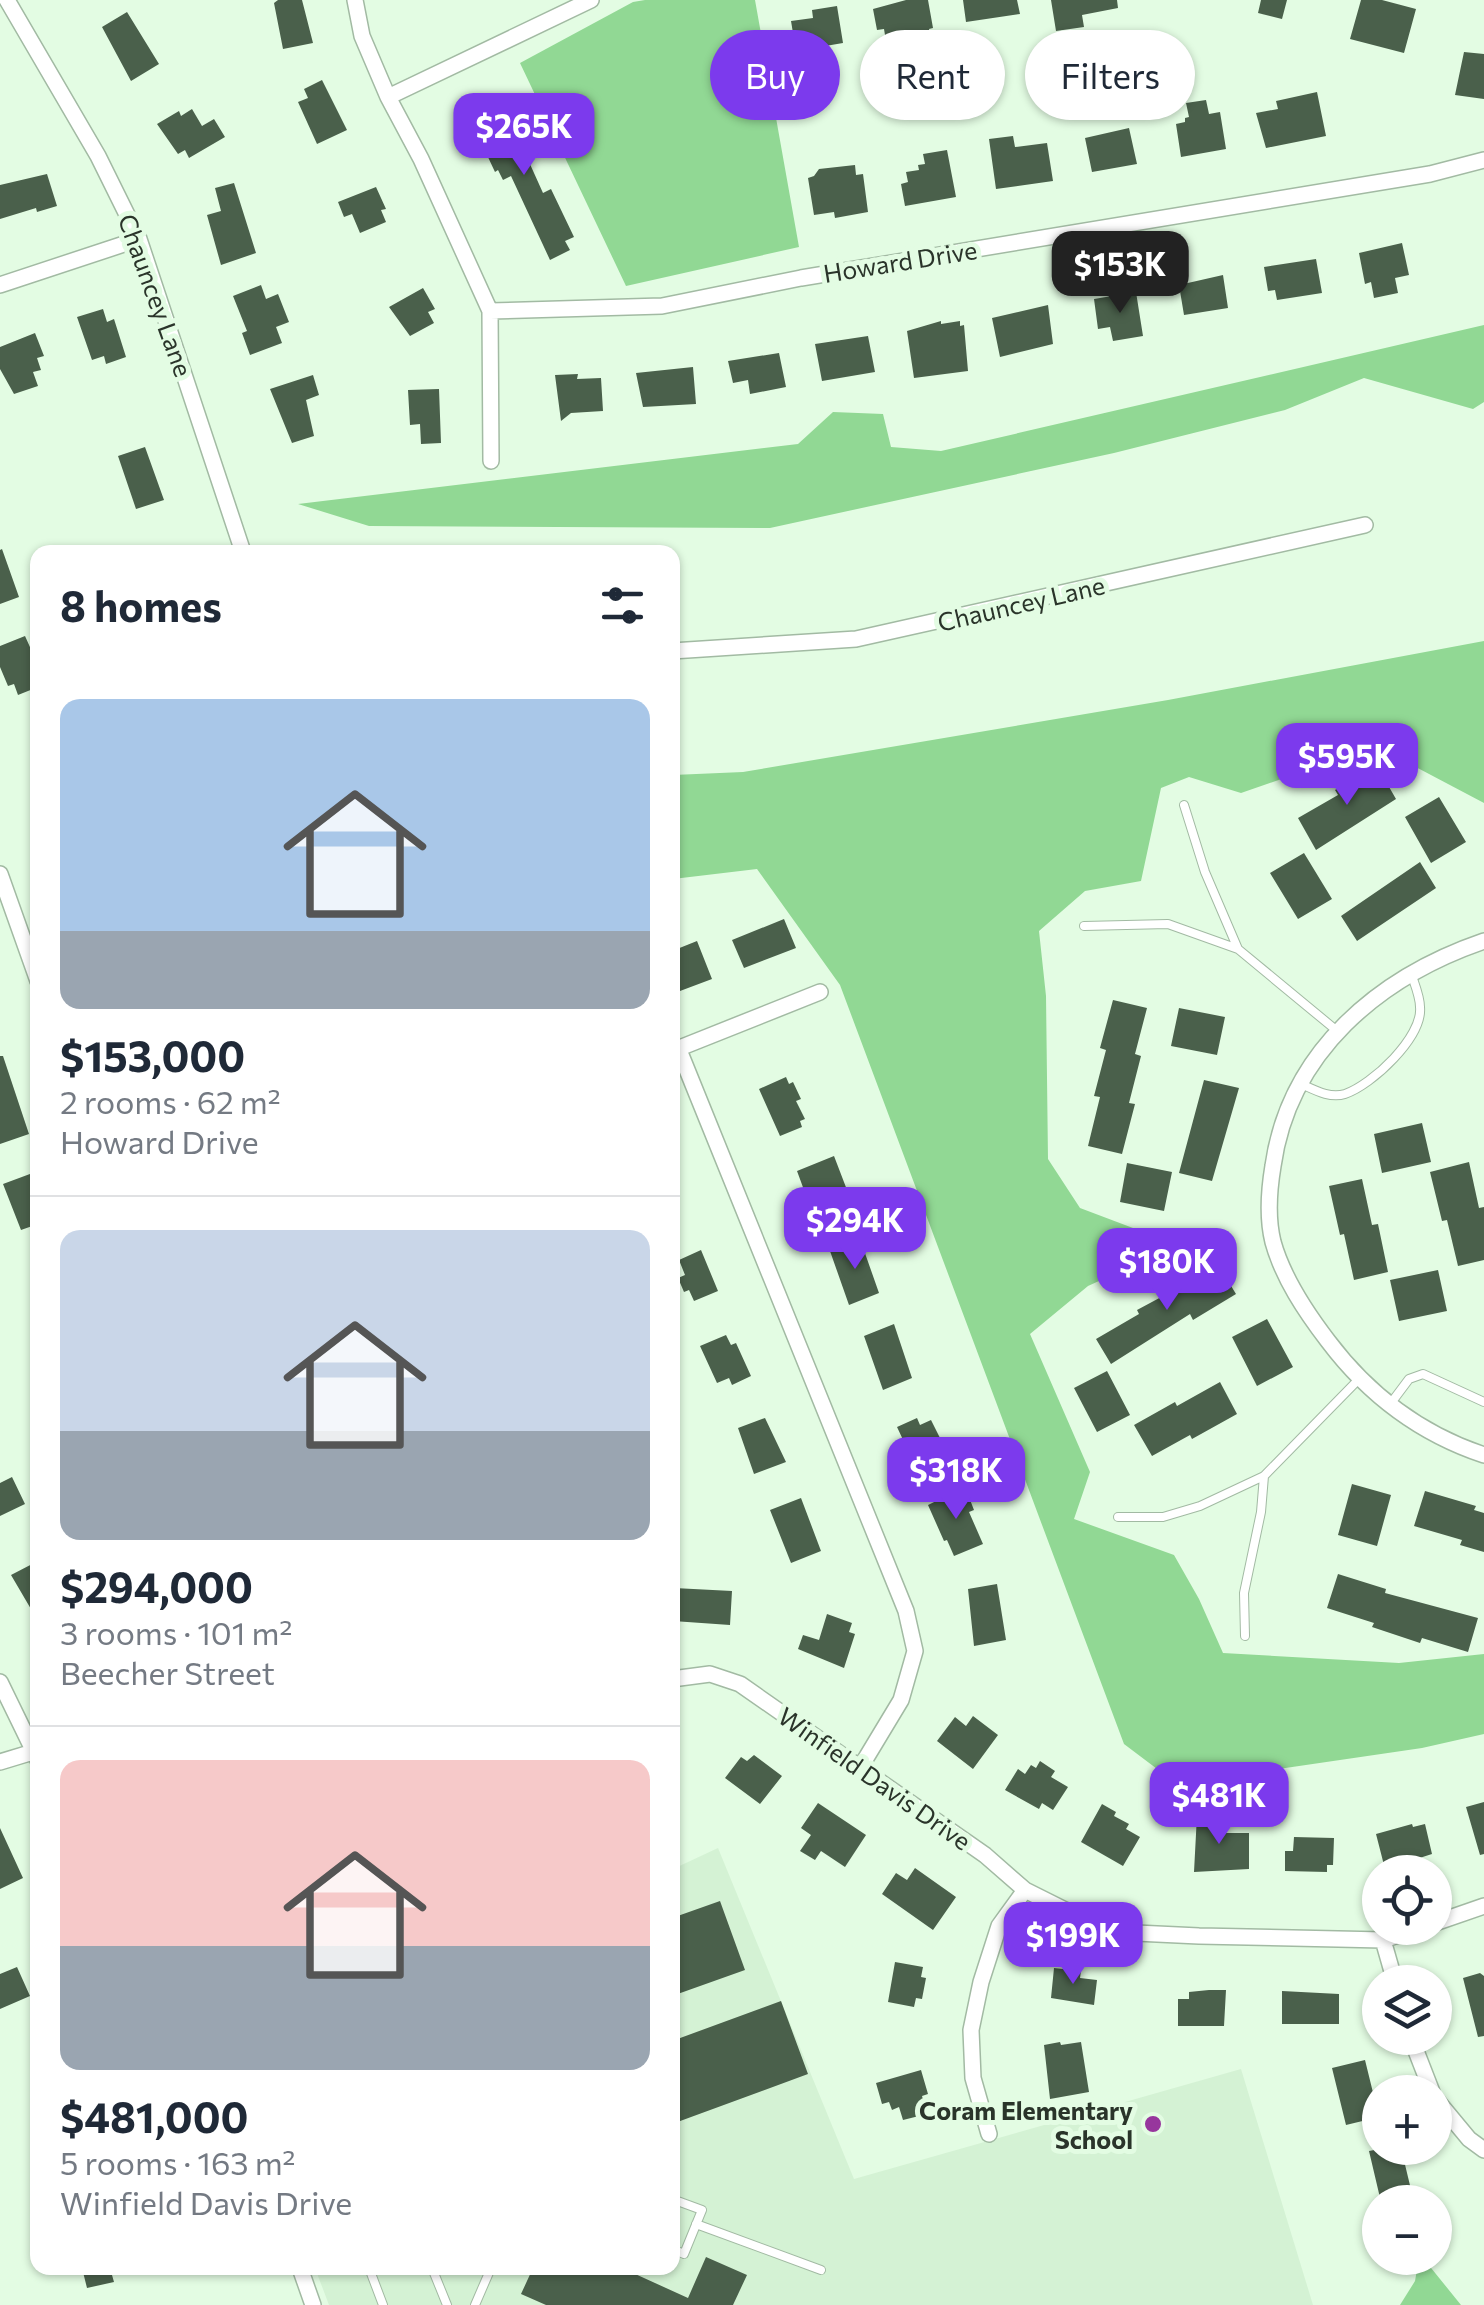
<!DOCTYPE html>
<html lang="en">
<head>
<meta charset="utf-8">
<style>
  body { margin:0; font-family:Commissioner,sans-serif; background:#f6f6f7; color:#1f2937; height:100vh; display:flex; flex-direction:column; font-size:38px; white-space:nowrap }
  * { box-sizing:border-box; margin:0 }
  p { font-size:32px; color:#747a83 }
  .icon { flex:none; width:55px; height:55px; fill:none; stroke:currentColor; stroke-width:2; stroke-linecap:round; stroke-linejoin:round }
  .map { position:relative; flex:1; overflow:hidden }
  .side { position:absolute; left:30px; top:545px; width:650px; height:1730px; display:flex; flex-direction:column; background:#fff; border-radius:20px; box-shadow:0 2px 8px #0004 }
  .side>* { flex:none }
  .hud { position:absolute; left:710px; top:30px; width:622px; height:90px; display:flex; gap:20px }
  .buttons { position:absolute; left:1362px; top:1855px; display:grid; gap:20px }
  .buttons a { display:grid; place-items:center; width:90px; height:90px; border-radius:50%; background:#fff; box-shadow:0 2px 8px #0004; font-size:50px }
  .price { position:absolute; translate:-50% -85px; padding:0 22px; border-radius:20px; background:#7c3aed; color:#fff; font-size:32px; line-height:65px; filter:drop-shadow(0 2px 5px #0008) }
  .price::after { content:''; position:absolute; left:50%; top:60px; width:30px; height:22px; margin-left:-15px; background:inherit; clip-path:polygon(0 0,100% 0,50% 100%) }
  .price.selected { background:#222; color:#fff }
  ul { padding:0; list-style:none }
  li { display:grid; align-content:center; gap:20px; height:530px; padding:0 30px }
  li+li { border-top:2px solid #e0e1e3 }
  li span { display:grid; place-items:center; height:310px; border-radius:20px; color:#555 }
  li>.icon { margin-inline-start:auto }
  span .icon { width:180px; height:180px; fill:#fffc; stroke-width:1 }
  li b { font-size:42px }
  h2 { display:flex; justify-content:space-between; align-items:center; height:120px; padding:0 30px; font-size:42px }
  .pill { padding:0 35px; border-radius:45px; background:#fff; box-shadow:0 2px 8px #0004; font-size:35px; line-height:90px }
  .pill.selected { background:#7c3aed; color:#fff }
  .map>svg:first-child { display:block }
</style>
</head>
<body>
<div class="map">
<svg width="1484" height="2305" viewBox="0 0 1484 2305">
  <rect width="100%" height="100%" fill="#e3fce3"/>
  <path fill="#d4f2d4" d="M 718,1848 L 854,2179 L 1241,2069 L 1313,2305 L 329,2305 L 315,2268 L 672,2268 L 673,1869 Z"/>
  <path fill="#91d894" d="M 645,0 L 755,0 L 799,247 L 626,286 L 520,63 L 633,2 Z
    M 1484,325 L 1484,402 L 1473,409 L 1364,378 L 1285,410 L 1114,453 L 770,528 L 369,526 L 298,504 L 798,444 L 833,412 L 883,414 L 891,447 L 941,451 Z
    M 1484,641 L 1484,803 L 1412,765 L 1348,756 L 1241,793 L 1189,777 L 1161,788 L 1141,881 L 1085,891 L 1039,931 L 1046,996 L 1048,1159 L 1080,1208 L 1178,1245 L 1088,1286 L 1030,1334 L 1090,1472 L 1074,1519 L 1174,1555 L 1199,1599 L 1223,1653 L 1399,1663 L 1484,1654 L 1484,1734 L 1422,1748 L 1177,1784 L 1124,1744 L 840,985 L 757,869 L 673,879 L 673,775 L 743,772 L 1168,700 Z
    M 1419,2258 L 1423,2258 L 1461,2305 L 1400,2305 L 1415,2281 Z"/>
  <path fill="#4a604b" d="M 278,0 L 302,0 L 313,43 L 283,49 L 274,3 Z
    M 906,0 L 928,0 L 933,28 L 929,29 L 931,41 L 914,44 L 911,32 L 885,35 L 884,29 L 877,30 L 873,9 Z
    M 963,0 L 1017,0 L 1020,14 L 966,22 Z
    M 1051,0 L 1117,0 L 1118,8 L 1082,15 L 1084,27 L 1056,31 Z
    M 1261,0 L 1287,0 L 1282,19 L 1258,13 Z
    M 1361,0 L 1382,0 L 1416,9 L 1404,53 L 1350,39 Z
    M 837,6 L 843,43 L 796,51 L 791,21 L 813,18 L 812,10 Z
    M 127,12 L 159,64 L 131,81 L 102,27 Z
    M 1464,52 L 1484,54 L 1484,99 L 1455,95 Z
    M 984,70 L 988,90 L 970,93 L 966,74 Z
    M 322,80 L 347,130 L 317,144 L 298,102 L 308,98 L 304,89 Z
    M 1317,92 L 1326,136 L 1266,148 L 1256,113 L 1278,109 L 1276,101 Z
    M 1206,100 L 1209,114 L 1220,112 L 1226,149 L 1181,157 L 1176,124 L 1185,122 L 1185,118 L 1189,117 L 1186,103 Z
    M 516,105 L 526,128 L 516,133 L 543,193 L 551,189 L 574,237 L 565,241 L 570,250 L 550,260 L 511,176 L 503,180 L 498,170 L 495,172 L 472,123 Z
    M 192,109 L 202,126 L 214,119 L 225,137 L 189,158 L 185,150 L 178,154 L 157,124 L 179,111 L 181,116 Z
    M 1129,128 L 1137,164 L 1092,172 L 1085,138 Z
    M 1013,136 L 1015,147 L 1047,143 L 1053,181 L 996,189 L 989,139 Z
    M 947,150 L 956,197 L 905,206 L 901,184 L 908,182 L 906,172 L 919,170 L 918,165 L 925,164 L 923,154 Z
    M 855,165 L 856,175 L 863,174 L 868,212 L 835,218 L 834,212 L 814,215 L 808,178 L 814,176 L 819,169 Z
    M 47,174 L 57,206 L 37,212 L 36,208 L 0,219 L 0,185 Z
    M 234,183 L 256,253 L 221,265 L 207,215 L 221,211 L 215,188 Z
    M 376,187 L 386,209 L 381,210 L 386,222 L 360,233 L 352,214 L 344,217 L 338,202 Z
    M 1402,243 L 1409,275 L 1395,278 L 1398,293 L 1374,298 L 1371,282 L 1365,284 L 1359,253 Z
    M 1316,259 L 1322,293 L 1277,300 L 1275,290 L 1268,291 L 1264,267 Z
    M 1223,275 L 1228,308 L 1184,315 L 1179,285 Z
    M 261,285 L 266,299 L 278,294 L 289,322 L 276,327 L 282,343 L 250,355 L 242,333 L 247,331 L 233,296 Z
    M 423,288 L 435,309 L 428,312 L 434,323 L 410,336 L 389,307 Z
    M 1136,292 L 1143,336 L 1113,341 L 1110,327 L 1098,329 L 1094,299 Z
    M 1048,305 L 1053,344 L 1000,357 L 992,318 Z
    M 103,309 L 107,322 L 114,319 L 126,357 L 106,364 L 104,356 L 92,360 L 77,317 Z
    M 941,321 L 941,324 L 960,321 L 960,326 L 964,325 L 968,371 L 914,378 L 907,331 Z
    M 35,333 L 44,356 L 37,358 L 41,370 L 33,372 L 38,386 L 14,394 L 0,369 L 0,347 Z
    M 868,336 L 875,372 L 822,381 L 815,344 Z
    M 779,353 L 786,387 L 750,394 L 748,380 L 733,383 L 728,361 Z
    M 693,367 L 696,404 L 643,407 L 636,373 Z
    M 578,374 L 577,379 L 601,378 L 603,411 L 571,413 L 561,421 L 555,375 Z
    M 313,375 L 319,395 L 306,400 L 314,436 L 292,443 L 270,389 Z
    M 439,389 L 441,443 L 421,444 L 420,424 L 410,425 L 408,390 Z
    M 145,447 L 164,500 L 136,509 L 118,456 Z
    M 2,549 L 19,597 L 0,604 L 0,550 Z
    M 25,636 L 34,656 L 38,655 L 38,687 L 18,695 L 14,684 L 8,686 L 0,667 L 0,646 Z
    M 1377,766 L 1396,799 L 1316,850 L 1298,818 L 1338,795 L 1335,790 Z
    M 1439,797 L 1466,842 L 1431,863 L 1405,817 Z
    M 1304,853 L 1332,899 L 1298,919 L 1270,873 Z
    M 1420,862 L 1436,888 L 1357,941 L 1341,916 Z
    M 784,919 L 796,948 L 744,968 L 732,940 Z
    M 697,941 L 712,979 L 672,994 L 672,951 Z
    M 1113,1000 L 1147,1008 L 1135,1054 L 1141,1056 L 1129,1103 L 1135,1104 L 1122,1154 L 1088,1146 L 1100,1097 L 1094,1096 L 1106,1050 L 1100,1048 Z
    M 1179,1008 L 1225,1017 L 1217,1055 L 1171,1046 Z
    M 0,1056 L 3,1056 L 29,1134 L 0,1144 Z
    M 786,1077 L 789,1084 L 793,1082 L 801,1099 L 796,1101 L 805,1119 L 800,1121 L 802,1127 L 780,1136 L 759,1089 Z
    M 1204,1080 L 1239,1088 L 1212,1181 L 1179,1173 Z
    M 1422,1123 L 1431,1162 L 1382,1173 L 1374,1134 Z
    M 834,1156 L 852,1203 L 815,1220 L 797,1171 Z
    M 1469,1162 L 1479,1208 L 1484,1207 L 1484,1260 L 1458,1266 L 1447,1220 L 1442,1221 L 1430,1172 Z
    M 1127,1163 L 1172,1172 L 1164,1211 L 1120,1202 Z
    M 38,1171 L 38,1224 L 21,1230 L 3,1184 Z
    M 1362,1179 L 1372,1225 L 1378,1224 L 1388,1272 L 1354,1280 L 1344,1234 L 1340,1235 L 1329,1186 Z
    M 860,1239 L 879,1293 L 849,1305 L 830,1251 Z
    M 701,1250 L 718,1291 L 694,1301 L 689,1290 L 684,1292 L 678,1278 L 685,1275 L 679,1260 Z
    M 1219,1266 L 1236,1294 L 1193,1320 L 1190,1314 L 1111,1364 L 1096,1339 L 1139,1314 L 1137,1310 Z
    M 1438,1270 L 1447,1311 L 1399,1321 L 1390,1280 Z
    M 1267,1319 L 1293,1367 L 1257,1386 L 1232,1337 Z
    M 894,1324 L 912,1378 L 883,1390 L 864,1336 Z
    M 726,1335 L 731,1345 L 736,1343 L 751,1376 L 732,1385 L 729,1378 L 717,1383 L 700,1346 Z
    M 1107,1371 L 1130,1415 L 1097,1432 L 1074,1388 Z
    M 1220,1382 L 1237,1414 L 1192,1439 L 1190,1435 L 1152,1456 L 1134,1425 L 1175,1402 L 1177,1406 Z
    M 765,1418 L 786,1462 L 754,1474 L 738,1428 Z
    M 917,1418 L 920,1425 L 931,1420 L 949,1456 L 926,1466 L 922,1457 L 913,1461 L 897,1427 Z
    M 12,1477 L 25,1504 L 0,1516 L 0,1483 Z
    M 1352,1484 L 1391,1495 L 1377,1546 L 1338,1535 Z
    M 965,1487 L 974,1510 L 969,1512 L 983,1544 L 954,1556 L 947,1540 L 944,1541 L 928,1505 Z
    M 1425,1491 L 1476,1506 L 1474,1510 L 1484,1513 L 1484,1552 L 1460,1545 L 1462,1540 L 1414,1526 Z
    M 801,1498 L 821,1551 L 791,1563 L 770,1510 Z
    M 38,1561 L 38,1621 L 11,1575 Z
    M 1338,1574 L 1386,1589 L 1385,1593 L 1478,1618 L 1468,1652 L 1422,1638 L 1420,1643 L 1372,1627 L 1374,1623 L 1327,1608 Z
    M 997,1584 L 1006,1640 L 974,1646 L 968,1589 Z
    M 674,1588 L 732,1591 L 730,1625 L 673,1621 Z
    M 827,1614 L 852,1623 L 849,1632 L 855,1634 L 844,1668 L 798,1649 L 803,1635 L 819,1640 Z
    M 973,1716 L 998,1735 L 973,1769 L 937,1741 L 955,1717 L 966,1726 Z
    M 754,1755 L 782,1776 L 760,1804 L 725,1778 L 741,1757 L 747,1761 Z
    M 1040,1761 L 1055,1771 L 1051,1777 L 1068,1787 L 1053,1810 L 1042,1803 L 1039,1809 L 1005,1790 L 1018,1769 L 1025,1774 L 1031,1765 L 1036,1768 Z
    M 1484,1802 L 1484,1854 L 1480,1855 L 1466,1807 Z
    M 818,1803 L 866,1835 L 845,1867 L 821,1851 L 815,1860 L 800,1851 L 811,1835 L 801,1828 Z
    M 1102,1804 L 1116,1812 L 1114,1816 L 1129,1824 L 1126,1829 L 1140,1837 L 1123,1866 L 1081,1842 Z
    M 1197,1815 L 1221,1815 L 1221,1833 L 1249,1833 L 1249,1869 L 1194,1872 Z
    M 1412,1824 L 1413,1827 L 1425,1824 L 1432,1854 L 1385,1869 L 1376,1834 Z
    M 0,1828 L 23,1878 L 0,1889 Z
    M 1294,1837 L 1334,1838 L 1333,1865 L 1327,1865 L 1327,1872 L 1285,1871 L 1285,1851 L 1293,1851 Z
    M 915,1868 L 956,1897 L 933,1930 L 882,1894 L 896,1873 L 907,1880 Z
    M 720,1901 L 745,1970 L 672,1996 L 672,1918 Z
    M 895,1962 L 923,1967 L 921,1977 L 926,1978 L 922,1999 L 916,1998 L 914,2007 L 888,2002 Z
    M 17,1967 L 30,1996 L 0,2009 L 0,1974 Z
    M 1054,1968 L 1081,1971 L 1080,1978 L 1097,1980 L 1094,2005 L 1051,1998 Z
    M 1480,1973 L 1484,1976 L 1484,2036 L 1478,2037 L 1463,1978 Z
    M 1209,1990 L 1226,1990 L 1224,2026 L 1178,2026 L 1178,1999 L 1189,1999 L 1189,1992 Z
    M 1282,1991 L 1339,1994 L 1339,2024 L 1282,2024 Z
    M 781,2001 L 808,2074 L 672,2124 L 672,2041 Z
    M 1060,2042 L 1061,2045 L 1081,2042 L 1089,2092 L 1050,2099 L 1044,2045 Z
    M 1365,2060 L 1379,2117 L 1346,2125 L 1332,2068 Z
    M 921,2070 L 928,2094 L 922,2096 L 927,2114 L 903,2120 L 899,2107 L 892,2110 L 889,2102 L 882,2104 L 876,2083 Z
    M 1385,2148 L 1401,2148 L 1414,2202 L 1381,2202 L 1369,2151 Z
    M 706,2257 L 747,2275 L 733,2305 L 546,2305 L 521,2294 L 533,2268 L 622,2268 L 688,2298 Z
    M 82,2268 L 110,2268 L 114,2282 L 87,2288 Z"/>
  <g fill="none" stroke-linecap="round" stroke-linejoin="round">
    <defs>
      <path id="lane" d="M 1184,805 L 1205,872 L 1238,949
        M 1084,926 L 1168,924 L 1238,949 L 1336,1030
        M 1299,1083 C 1313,1089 1329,1099 1345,1094 C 1372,1085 1423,1037 1420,1007 C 1420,997 1415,985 1412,976
        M 1391,1403 L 1409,1379 L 1423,1374 L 1484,1402
        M 1118,1517 L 1163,1517 L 1200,1506 L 1264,1476 L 1359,1379
        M 1245,1636 L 1244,1593 L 1261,1512 L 1264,1476
        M 672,2199 L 702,2210 L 684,2254 L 672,2249
        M 696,2224 L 821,2270
        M 369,2268 L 383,2305
        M 432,2268 L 447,2305
        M 475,2305 L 491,2268"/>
      <path id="street" d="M 7,0 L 98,156 L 139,239 L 243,552
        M 355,0 L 362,36 L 388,97 L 421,159 L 490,311 L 491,461
        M 388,97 L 591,0
        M 0,285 L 139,239
        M 490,311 L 662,306 L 801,278 L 1430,174 L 1484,160
        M 672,651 L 856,639 L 1365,525
        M 0,874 L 38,981
        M 1484,941 C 1379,977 1289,1052 1273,1166 C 1269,1190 1267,1218 1273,1242 C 1283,1278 1305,1311 1328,1341 C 1368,1394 1421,1434 1484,1455
        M 679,1050 L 906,1611 L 915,1651 L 901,1700 L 860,1768
        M 672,1051 L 820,992
        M 672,1679 L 710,1674 L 740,1684 L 985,1855 L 1025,1890 L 1083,1919 L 1136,1933 L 1199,1936 L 1383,1940 L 1420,1928
        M 0,1682 L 38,1760
        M 0,1762 L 33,1752
        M 1435,1923 L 1484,1906
        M 1383,1940 L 1395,1982
        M 1411,2038 L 1432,2092
        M 1435,2098 L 1469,2139 L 1484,2150
        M 989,2134 L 973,2078 L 971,2030 L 981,1982 L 999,1926 L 1025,1890
        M 300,2268 L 313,2305"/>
    </defs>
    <use href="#lane" stroke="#a2baa3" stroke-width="10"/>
    <use href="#street" stroke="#a2baa3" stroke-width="18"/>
    <use href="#lane" stroke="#fff" stroke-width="8"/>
    <use href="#street" stroke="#fff" stroke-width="15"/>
  </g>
  <circle fill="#97369d" stroke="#e3fce3" stroke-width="4" cx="1153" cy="2124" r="10"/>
  <g text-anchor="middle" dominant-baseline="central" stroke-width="10" stroke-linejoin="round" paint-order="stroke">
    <g font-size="25" fill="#2a342a" stroke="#e3fce3">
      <text transform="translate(900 261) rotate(-9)">Howard Drive</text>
      <text transform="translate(156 295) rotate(70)">Chauncey Lane</text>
      <text transform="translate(1021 603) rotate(-13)">Chauncey Lane</text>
      <text transform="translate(875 1778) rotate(35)">Winfield Davis Drive</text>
    </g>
    <g font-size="25" font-weight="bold" fill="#2a342a" stroke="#e3fce3" text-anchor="end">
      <text x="1133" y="2110">Coram Elementary<tspan x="1133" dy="29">School</tspan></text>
    </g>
  </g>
</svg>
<div class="buttons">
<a><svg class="icon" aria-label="locate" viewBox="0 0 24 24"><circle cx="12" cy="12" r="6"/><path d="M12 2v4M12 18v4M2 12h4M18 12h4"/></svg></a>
<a><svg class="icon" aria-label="layers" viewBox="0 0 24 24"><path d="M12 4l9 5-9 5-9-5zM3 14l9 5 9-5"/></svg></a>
<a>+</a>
<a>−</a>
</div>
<b class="price" style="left:524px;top:178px">$265K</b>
<b class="price selected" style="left:1120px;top:316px">$153K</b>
<b class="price" style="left:1347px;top:808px">$595K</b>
<b class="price" style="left:855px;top:1272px">$294K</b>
<b class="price" style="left:1167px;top:1313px">$180K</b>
<b class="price" style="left:956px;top:1522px">$318K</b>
<b class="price" style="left:1219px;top:1847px">$481K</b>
<b class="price" style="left:1073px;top:1987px">$199K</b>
<div class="hud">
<a class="pill selected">Buy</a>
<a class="pill">Rent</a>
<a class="pill">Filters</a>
</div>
<section class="side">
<h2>8 homes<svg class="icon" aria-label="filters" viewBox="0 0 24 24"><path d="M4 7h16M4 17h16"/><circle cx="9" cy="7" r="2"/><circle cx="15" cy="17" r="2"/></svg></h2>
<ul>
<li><span style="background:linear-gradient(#a9c7e8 75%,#9aa5b1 0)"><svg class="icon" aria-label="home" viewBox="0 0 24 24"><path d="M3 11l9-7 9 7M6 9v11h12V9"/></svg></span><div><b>$153,000</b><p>2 rooms · 62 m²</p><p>Howard Drive</p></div></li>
<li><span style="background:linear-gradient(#c9d6e8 65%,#9aa5b1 0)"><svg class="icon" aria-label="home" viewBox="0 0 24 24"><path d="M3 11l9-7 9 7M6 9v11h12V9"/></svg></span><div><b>$294,000</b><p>3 rooms · 101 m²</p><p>Beecher Street</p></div></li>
<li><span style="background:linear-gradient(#f6c9c9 60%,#9aa5b1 0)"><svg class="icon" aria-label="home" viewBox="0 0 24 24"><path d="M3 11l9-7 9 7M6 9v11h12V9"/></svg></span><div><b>$481,000</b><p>5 rooms · 163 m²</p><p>Winfield Davis Drive</p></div></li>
</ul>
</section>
</div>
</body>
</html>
